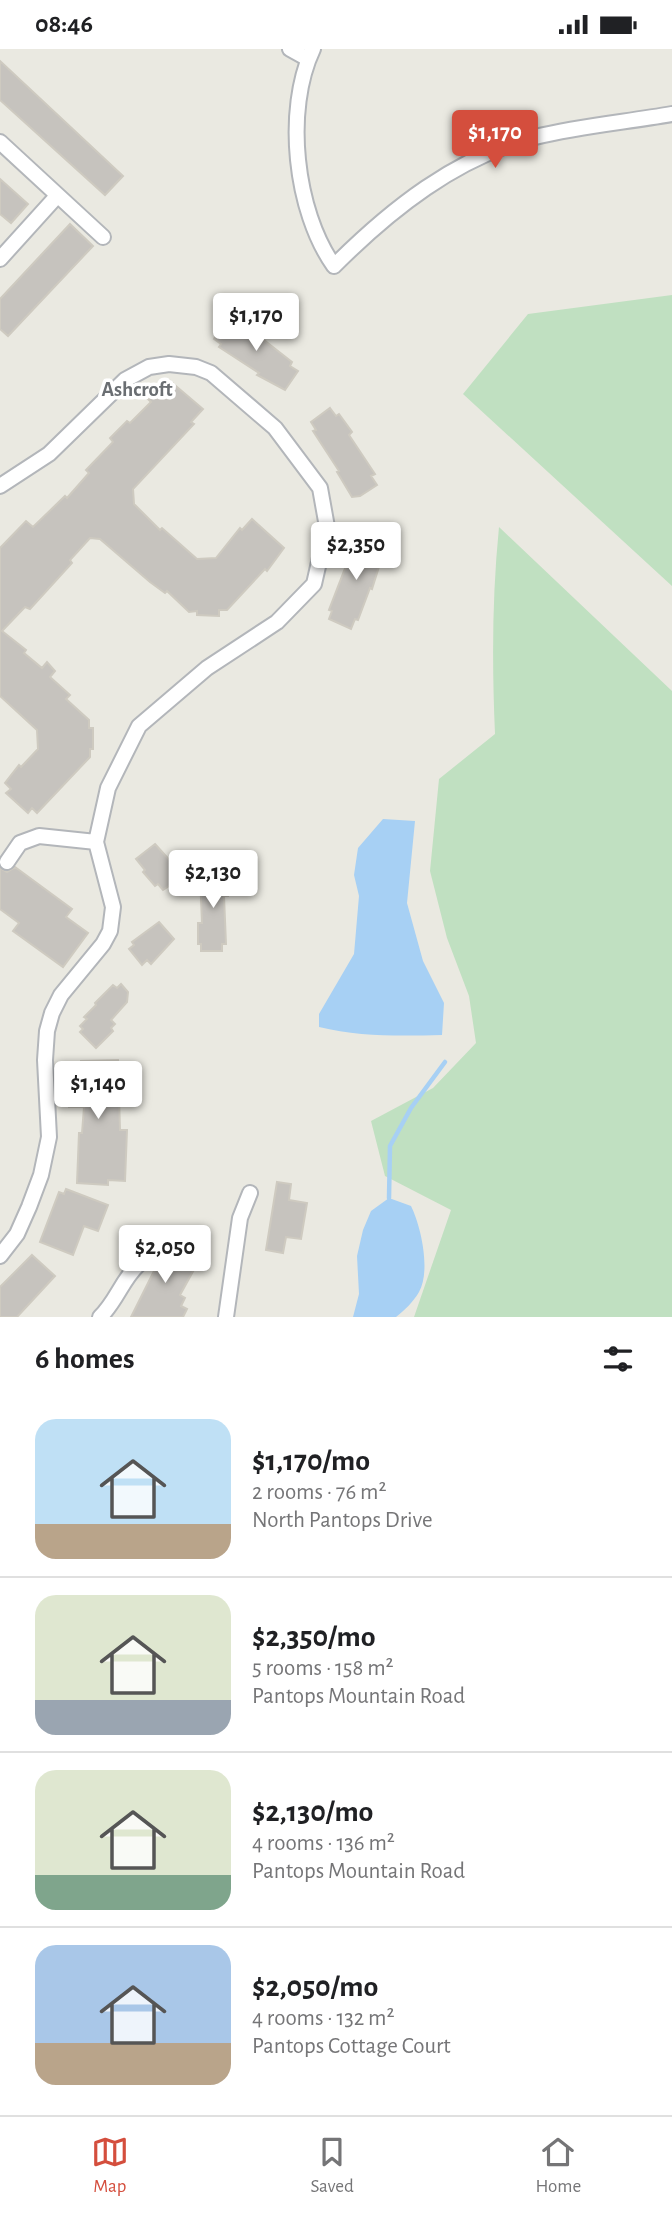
<!DOCTYPE html>
<html lang="en">
<head>
<meta charset="utf-8">
<style>
  body { margin:0; font-family:"Alegreya Sans",sans-serif; background:#f2f2f2; color:#202124; height:100vh; display:flex; flex-direction:column; font-size:26px; white-space:nowrap }
  * { box-sizing:border-box; margin:0 }
  p { font-size:23px; color:#757577 }
  .icon { flex:none; width:38px; height:38px; fill:none; stroke:currentColor; stroke-width:2; stroke-linecap:round; stroke-linejoin:round }
  .map { position:relative; height:1268px; overflow:hidden }
  .panel { display:flex; flex-direction:column; background:#fff; flex:1 }
  .panel>* { flex:none }
  .price { position:absolute; translate:-50% -60px; padding:0 16px; border-radius:7px; background:#fff; color:#222; font-size:23px; line-height:46px; filter:drop-shadow(0 2px 4px #0008) }
  .price::after { content:''; position:absolute; left:50%; top:42px; width:21px; height:16px; margin-left:-10px; background:inherit; clip-path:polygon(0 0,100% 0,50% 100%) }
  .price.selected { background:#d44e3d; color:#fff }
  ul { padding:0; list-style:none }
  li { display:flex; align-items:center; gap:21px; height:175px; padding:0 35px }
  li+li { border-top:2px solid #e0e0e0 }
  li span { display:grid; place-items:center; flex:none; width:196px; height:140px; border-radius:21px; color:#555 }
  li>.icon { margin-inline-start:auto }
  span .icon { width:84px; height:84px; fill:#fffc; stroke-width:1 }
  li b { font-size:30px }
  h2 { display:flex; justify-content:space-between; align-items:center; height:84px; padding:0 35px; font-size:30px }
  .status { display:flex; justify-content:space-between; align-items:center; height:49px; padding:0 35px; background:#fff; direction:ltr }
  .status svg { height:19px; fill:currentColor }
  .dock { display:flex; justify-content:space-around; align-items:center; height:98px; border-top:2px solid #e0e0e0; background:#fff; font-size:19px; color:#757577 }
  .dock a { display:grid; justify-items:center; gap:4px }
  .dock .selected { color:#d44e3d }
  .map>svg:first-child { display:block }
</style>
</head>
<body>
<div class="status"><b>08:46</b><svg viewBox="0 0 49 12"><path d="M0 12V9h3v3zM5 12V6h3v6zM10 12V3h3v9zM15 12V0h3v12zM26 1h20v11H26zM47 4h2v5h-2z"/></svg></div>
<div class="map">
<svg width="672" height="1268" viewBox="0 0 672 1268">
  <rect width="100%" height="100%" fill="#eae9e1"/>
  <path fill="#c0e0c1" d="M 672,246 L 672,537 L 463,345 L 528,265 Z
    M 499,478 L 672,642 L 672,1268 L 414,1268 L 451,1161 L 385,1127 L 371,1072 L 433,1039 L 476,994 L 469,947 L 447,889 L 430,822 L 439,730 L 495,685 C 492,616 492,548 499,478 Z"/>
  <path fill="#a7d0f4" d="M 383,770 L 415,772 L 407,854 L 423,912 L 444,954 L 442,986 C 401,987 359,988 319,978 L 319,965 L 354,905 L 359,847 L 354,826 L 358,799 Z
    M 389,1149 L 411,1157 C 421,1177 431,1222 419,1243 C 414,1252 404,1262 396,1268 L 353,1268 L 359,1245 L 357,1207 L 363,1181 L 371,1162 Z"/>
  <g fill="none" stroke-linecap="round" stroke-linejoin="round">
    <path stroke="#a7d0f4" stroke-width="4.5" d="M 389,1149 L 390,1097 L 411,1059 L 445,1013"/>
  </g>
  <path fill="#c6c3be" stroke="#cecac0" stroke-width="2" d="M 0,12 L 123,127 L 105,146 L 0,51 Z
    M 0,130 L 28,155 L 11,174 L 0,165 Z
    M 70,175 L 93,197 L 8,287 L 0,280 L 0,250 Z
    M 225,269 L 234,275 L 236,272 L 246,277 L 292,313 L 290,317 L 298,322 L 285,341 L 257,326 L 259,324 L 219,298 L 221,295 L 214,290 Z
    M 170,332 L 203,360 L 191,373 L 194,375 L 133,440 L 134,455 L 160,481 L 162,479 L 197,510 L 216,509 L 240,479 L 242,481 L 252,470 L 284,499 L 267,522 L 265,520 L 227,561 L 219,561 L 219,567 L 197,566 L 197,562 L 189,563 L 167,542 L 165,544 L 150,533 L 100,490 L 90,489 L 70,511 L 72,514 L 30,560 L 25,558 L 2,582 L 26,601 L 24,604 L 42,619 L 47,613 L 55,622 L 50,628 L 70,646 L 66,650 L 89,671 L 89,679 L 93,679 L 93,700 L 90,700 L 90,708 L 37,764 L 32,759 L 28,764 L 6,744 L 11,740 L 5,734 L 19,716 L 21,718 L 38,700 L 37,681 L 0,647 L 0,499 L 26,472 L 33,478 L 65,447 L 67,449 L 89,424 L 86,421 L 113,393 L 110,389 L 127,372 L 130,374 L 151,353 L 148,350 L 157,341 L 160,344 Z
    M 330,359 L 336,367 L 339,365 L 352,383 L 349,386 L 375,425 L 371,427 L 377,436 L 360,447 L 352,448 L 337,423 L 339,422 L 313,382 L 316,381 L 311,373 Z
    M 360,488 L 383,494 L 380,504 L 383,505 L 372,540 L 370,539 L 358,571 L 355,570 L 351,580 L 329,570 L 332,562 L 329,561 L 354,496 L 357,497 Z
    M 155,795 L 184,827 L 163,841 L 158,835 L 155,837 L 143,823 L 145,821 L 136,810 Z
    M 15,818 L 72,860 L 66,868 L 88,884 L 63,918 L 13,882 L 19,874 L 0,860 L 0,819 L 7,823 Z
    M 205,819 L 226,819 L 226,827 L 228,827 L 228,847 L 224,847 L 226,895 L 222,895 L 222,902 L 201,902 L 201,895 L 198,895 L 198,874 L 202,874 L 200,826 L 205,826 Z
    M 159,873 L 174,890 L 151,915 L 147,911 L 142,916 L 129,900 L 134,896 L 132,893 Z
    M 121,935 L 128,943 L 127,953 L 111,971 L 115,975 L 111,979 L 113,982 L 96,999 L 80,983 L 83,980 L 80,977 L 87,970 L 84,968 L 96,956 L 95,954 L 113,936 L 117,939 Z
    M 118,1011 L 120,1081 L 127,1081 L 125,1132 L 108,1131 L 108,1136 L 77,1134 L 79,1084 L 82,1084 L 84,1058 L 69,1058 L 66,1016 L 81,1015 L 81,1012 Z
    M 277,1133 L 291,1135 L 289,1151 L 307,1154 L 301,1190 L 286,1188 L 283,1204 L 266,1201 Z
    M 66,1140 L 108,1156 L 98,1182 L 84,1177 L 73,1206 L 40,1193 L 59,1143 L 64,1145 Z
    M 154,1192 L 191,1212 L 190,1214 L 196,1217 L 180,1246 L 185,1249 L 181,1257 L 187,1260 L 183,1268 L 131,1268 L 158,1214 L 145,1208 Z
    M 32,1206 L 55,1227 L 17,1268 L 0,1268 L 0,1238 Z"/>
  <g fill="none" stroke-linecap="round" stroke-linejoin="round">
    <defs>
      <path id="street" d="M 290,0 L 308,10
        M 313,0 C 284,61 295,162 334,217 C 390,161 456,108 535,88 C 580,77 626,73 672,65
        M 0,93 L 103,188
        M 0,210 L 57,147
        M 0,437 L 49,405 L 125,331 L 149,318 L 169,315 L 196,318 L 211,324 L 275,379 L 320,439 L 327,478 L 314,535 L 277,573 L 207,619 L 139,677 L 108,739 L 96,793 L 113,858 L 110,882 L 103,895 L 61,946 L 52,964 L 47,982 L 45,1011 L 49,1088 L 41,1126 L 29,1158 L 17,1185 L 0,1207
        M 7,813 L 20,794 L 39,787 L 96,793
        M 100,1268 C 116,1253 122,1231 138,1216
        M 226,1268 L 240,1169 L 250,1144"/>
    </defs>
    <use href="#street" stroke="#b3b6ba" stroke-width="18"/>
    <use href="#street" stroke="#fff" stroke-width="14"/>
  </g>
  <g text-anchor="middle" dominant-baseline="central" stroke-width="7" stroke-linejoin="round" paint-order="stroke">
    <g font-size="21" font-weight="bold" fill="#6a6e72" stroke="#fff">
      <text x="137" y="340">Ashcroft</text>
    </g>
  </g>
</svg>
<b class="price selected" style="left:495px;top:121px">$1,170</b>
<b class="price" style="left:256px;top:304px">$1,170</b>
<b class="price" style="left:356px;top:533px">$2,350</b>
<b class="price" style="left:213px;top:861px">$2,130</b>
<b class="price" style="left:98px;top:1072px">$1,140</b>
<b class="price" style="left:165px;top:1236px">$2,050</b>
</div>
<section class="panel">
<h2>6 homes<svg class="icon" aria-label="filters" viewBox="0 0 24 24"><path d="M4 7h16M4 17h16"/><circle cx="9" cy="7" r="2"/><circle cx="15" cy="17" r="2"/></svg></h2>
<ul>
<li><span style="background:linear-gradient(#bfe0f5 75%,#b9a48a 0)"><svg class="icon" aria-label="home" viewBox="0 0 24 24"><path d="M3 11l9-7 9 7M6 9v11h12V9"/></svg></span><div><b>$1,170/mo</b><p>2 rooms · 76 m²</p><p>North Pantops Drive</p></div></li>
<li><span style="background:linear-gradient(#dfe7d0 75%,#9aa5b1 0)"><svg class="icon" aria-label="home" viewBox="0 0 24 24"><path d="M3 11l9-7 9 7M6 9v11h12V9"/></svg></span><div><b>$2,350/mo</b><p>5 rooms · 158 m²</p><p>Pantops Mountain Road</p></div></li>
<li><span style="background:linear-gradient(#dfe7d0 75%,#7fa58c 0)"><svg class="icon" aria-label="home" viewBox="0 0 24 24"><path d="M3 11l9-7 9 7M6 9v11h12V9"/></svg></span><div><b>$2,130/mo</b><p>4 rooms · 136 m²</p><p>Pantops Mountain Road</p></div></li>
<li><span style="background:linear-gradient(#a9c7e8 70%,#b9a48a 0)"><svg class="icon" aria-label="home" viewBox="0 0 24 24"><path d="M3 11l9-7 9 7M6 9v11h12V9"/></svg></span><div><b>$2,050/mo</b><p>4 rooms · 132 m²</p><p>Pantops Cottage Court</p></div></li>
</ul>
</section>
<nav class="dock">
<a class="selected"><svg class="icon" aria-label="map" viewBox="0 0 24 24"><path d="M3 6l6-2 6 2 6-2v14l-6 2-6-2-6 2zM9 4v14M15 6v14"/></svg>Map</a>
<a><svg class="icon" aria-label="saved" viewBox="0 0 24 24"><path d="M7 4h10v16l-5-4-5 4z"/></svg>Saved</a>
<a><svg class="icon" aria-label="home" viewBox="0 0 24 24"><path d="M3 11l9-7 9 7M6 9v11h12V9"/></svg>Home</a>
</nav>
</body>
</html>
